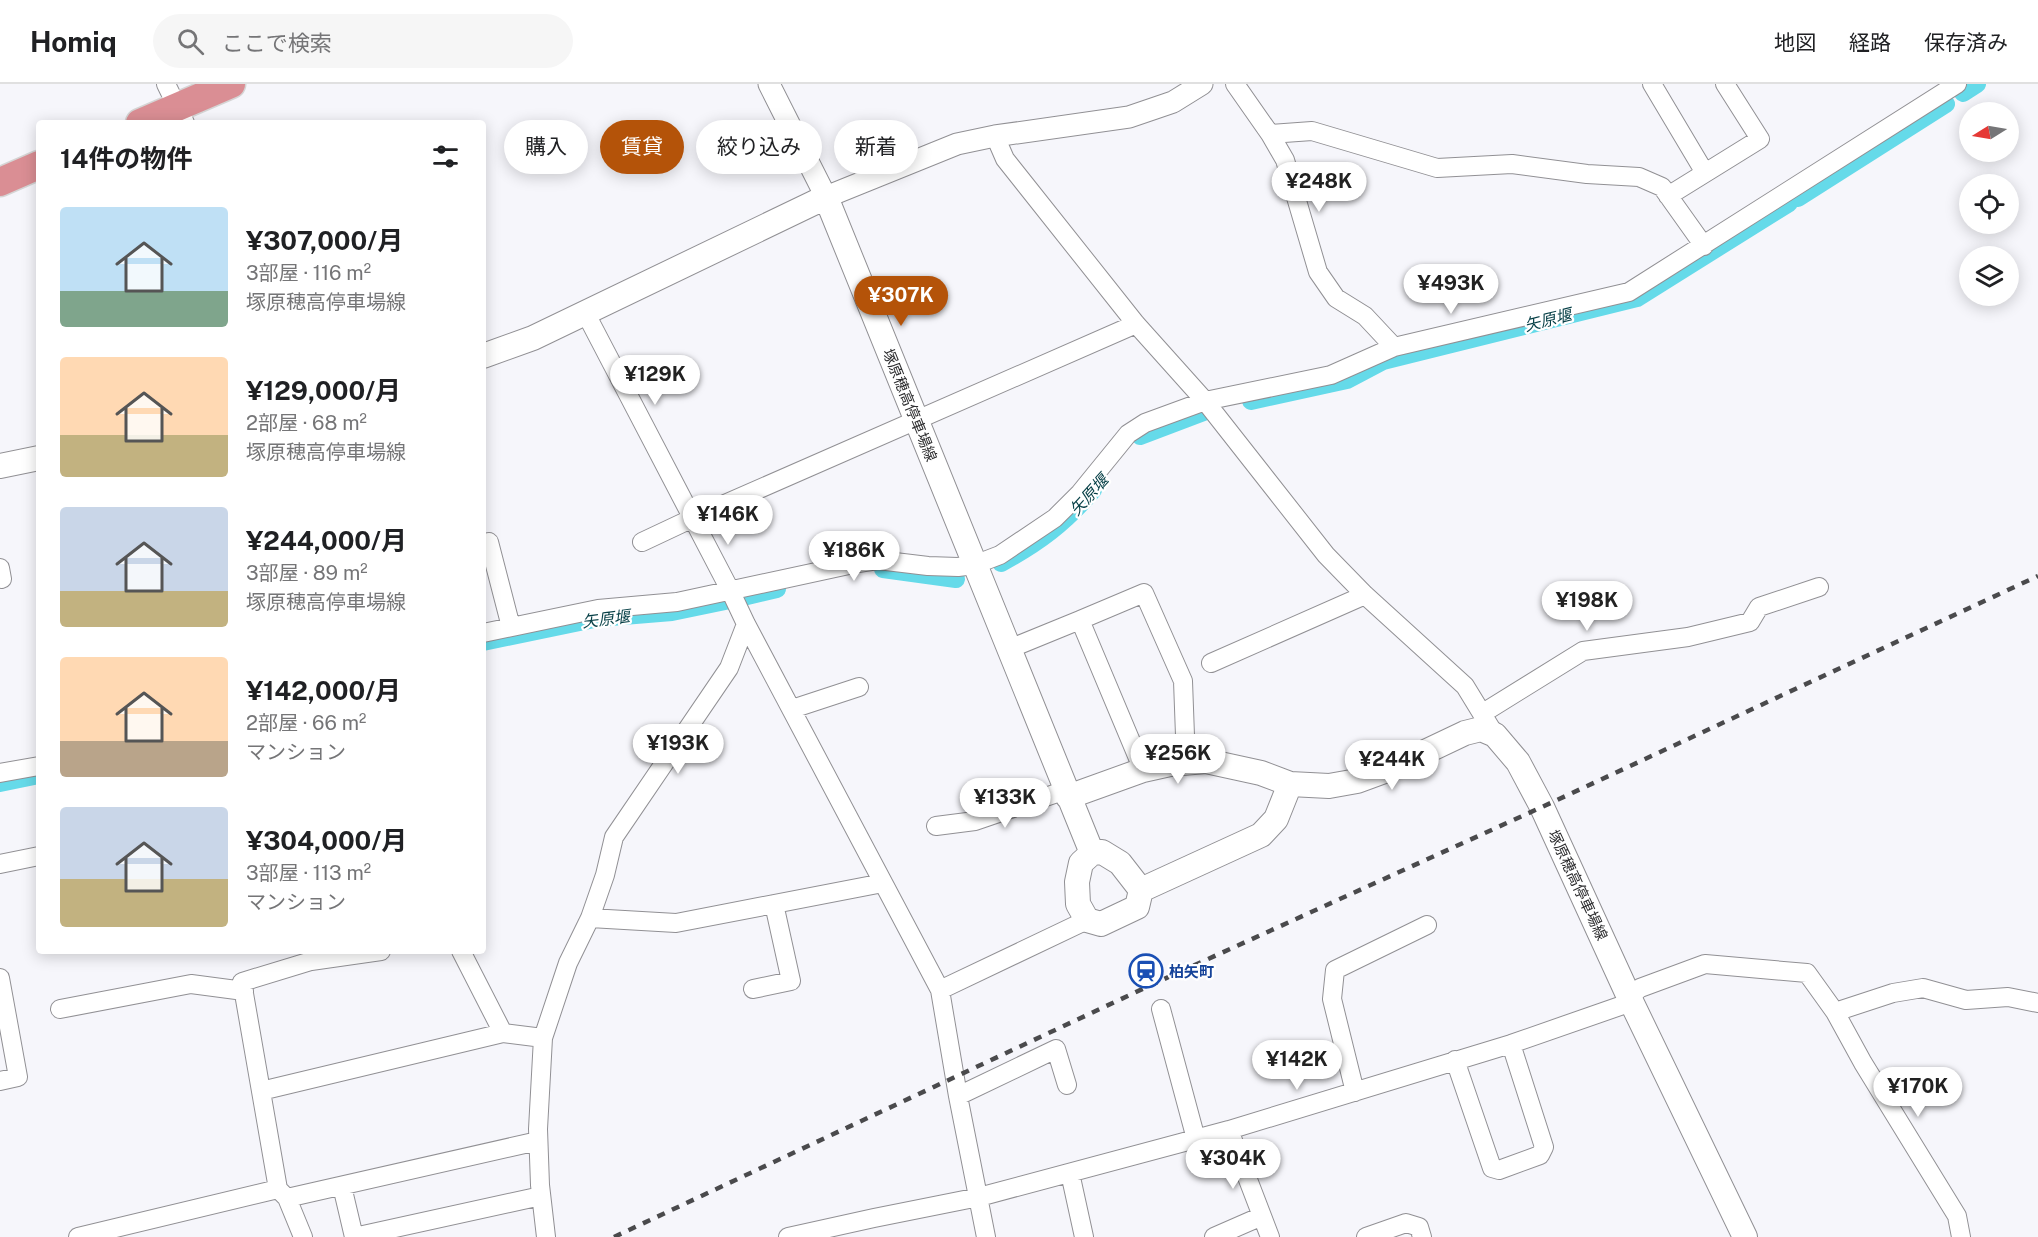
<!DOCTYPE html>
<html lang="ja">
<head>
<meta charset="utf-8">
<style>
  body { margin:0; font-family:"Public Sans","Noto Sans JP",sans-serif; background:#f6f6f6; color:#202124; height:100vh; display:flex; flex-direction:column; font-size:22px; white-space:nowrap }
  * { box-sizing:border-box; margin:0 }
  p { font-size:20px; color:#757577 }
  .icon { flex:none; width:33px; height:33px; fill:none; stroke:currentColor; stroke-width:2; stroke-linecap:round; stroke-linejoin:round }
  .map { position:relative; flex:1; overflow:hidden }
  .sheet { position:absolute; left:36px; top:36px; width:450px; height:834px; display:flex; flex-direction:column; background:#fff; border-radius:6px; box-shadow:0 3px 15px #0003 }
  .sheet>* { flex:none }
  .hud { position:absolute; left:504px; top:36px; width:570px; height:54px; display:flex; gap:12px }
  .needle { width:39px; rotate:259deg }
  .tools { position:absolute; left:1959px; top:18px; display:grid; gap:12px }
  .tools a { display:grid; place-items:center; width:60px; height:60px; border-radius:50%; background:#fff; box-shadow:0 3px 15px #0003; font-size:30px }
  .price { position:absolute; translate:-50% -51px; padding:0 14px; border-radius:21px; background:#fff; color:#222; font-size:20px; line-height:39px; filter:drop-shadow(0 2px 3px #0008) }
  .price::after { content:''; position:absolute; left:50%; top:36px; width:18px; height:14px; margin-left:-9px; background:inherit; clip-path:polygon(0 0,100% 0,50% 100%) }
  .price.on { background:#b45309; color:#fff }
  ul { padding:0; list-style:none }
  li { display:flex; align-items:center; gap:18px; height:150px; padding:0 24px }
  li span { display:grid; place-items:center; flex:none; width:168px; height:120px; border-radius:6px; color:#555 }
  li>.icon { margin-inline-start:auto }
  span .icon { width:72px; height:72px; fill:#fffc; stroke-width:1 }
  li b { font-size:26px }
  h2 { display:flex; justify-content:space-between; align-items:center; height:72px; padding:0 24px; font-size:26px }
  .tag { padding:0 21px; border-radius:27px; background:#fff; box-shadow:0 3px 15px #0003; font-size:21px; line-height:54px }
  .tag.on { background:#b45309; color:#fff }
  header { display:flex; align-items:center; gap:36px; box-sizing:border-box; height:84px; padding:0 30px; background:#fff; border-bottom:2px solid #e0e0e0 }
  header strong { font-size:28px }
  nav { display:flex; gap:33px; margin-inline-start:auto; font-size:21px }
  .search { width:420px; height:54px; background:#f6f6f6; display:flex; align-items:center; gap:15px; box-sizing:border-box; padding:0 21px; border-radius:33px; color:#757577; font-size:22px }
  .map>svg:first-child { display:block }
</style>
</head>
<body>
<header>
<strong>Homiq</strong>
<div class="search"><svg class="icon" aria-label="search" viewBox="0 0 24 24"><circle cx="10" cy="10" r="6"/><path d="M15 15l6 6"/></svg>ここで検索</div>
<nav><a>地図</a><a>経路</a><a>保存済み</a></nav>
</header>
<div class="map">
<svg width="2038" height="1153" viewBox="0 0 2038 1153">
  <rect width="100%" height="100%" fill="#f6f6fb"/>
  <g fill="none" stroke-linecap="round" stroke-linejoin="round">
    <path stroke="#65dae9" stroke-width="18" d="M 1963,9 L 1977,0
      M 1798,114 L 1946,20
      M 1251,317 L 1347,296 L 1383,277 L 1637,214 L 1789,119
      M 1140,352 L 1206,327
      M 1001,479 C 1038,459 1065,439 1093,406
      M 883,485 L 956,495
      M 743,513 L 777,505
      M 483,558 L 599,534 L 672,528 L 730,516
      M 0,699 L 39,691"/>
    <defs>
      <path id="minor" d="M 166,0 L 185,39
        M 1235,0 L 1270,50 L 1285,76 L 1318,188 L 1336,214 L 1365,232 L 1394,263
        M 1652,0 L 1705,89
        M 1270,50 L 1312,47 L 1437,84 L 1512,80 L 1587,90 L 1639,93 L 1662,103 L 1704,162
        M 995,52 L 1005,75 L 1136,240 L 1205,317 L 1326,471 L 1365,511 L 1465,602 L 1495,651
        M 1668,112 L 1760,55 L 1725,0
        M 585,228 L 730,506 L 746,540 L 940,906 L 958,1012 L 986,1153
        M 489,458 L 511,543
        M 642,458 L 693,434 L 1136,240
        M 0,484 L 2,495
        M 1080,536 L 1144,509 L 1183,597 L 1186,679
        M 483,549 L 598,525 L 677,518 L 858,479 L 878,476 L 928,482 L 958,483 L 974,481 L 1000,471 L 1055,434 L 1080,409 L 1128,350 L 1145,339 L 1205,317 L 1331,291 L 1394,263 L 1629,208 L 1957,0
        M 1009,565 L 1080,536 L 1143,686
        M 1211,579 L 1365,511
        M 792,625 L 859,603
        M 1483,629 L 1583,567 L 1688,553 L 1750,538 L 1759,523 L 1819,503
        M 0,689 L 39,682
        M 936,742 L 975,737 L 1066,706
        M 0,780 L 39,772
        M 590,834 L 676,839 L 883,799
        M 461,867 L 503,949
        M 0,894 L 18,993 L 0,997
        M 753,905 L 791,897 L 774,820
        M 940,906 L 1087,836
        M 60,925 L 191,900 L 244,907
        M 1161,925 L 1196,1055
        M 1835,928 L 1893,909 L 1923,904 L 1966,916 L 2008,913 L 2038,919
        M 1455,976 L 1492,1084 L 1499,1086 L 1540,1071 L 1544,1063 L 1511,960
        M 261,1007 L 503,949 L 543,954
        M 1355,1008 L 1332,915 L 1335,886 L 1427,841
        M 958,1012 L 1056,965 L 1067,1001
        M 1229,1046 L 1270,1153
        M 1070,1089 L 1084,1153
        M 342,1102 L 354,1153
        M 287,1114 L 538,1057
        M 78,1153 L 278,1105
        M 303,1153 L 287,1114 L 278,1105 L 242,898 L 311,877 L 381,867
        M 354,1153 L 541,1112
        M 546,1153 L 540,1101 L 538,1045 L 543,954 L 568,879 L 590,834 L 605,791 L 614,753 L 729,584 L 746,540
        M 788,1153 L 874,1134 L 979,1113 L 1229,1046 L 1511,960 L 1623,921 L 1629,913 L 1640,904 L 1705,880 L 1807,889 L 1835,928 L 1863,979 L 1957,1132 L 1961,1153
        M 1214,1153 L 1262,1132
        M 1366,1153 L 1406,1139 L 1419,1143 L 1422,1153"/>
      <path id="tertiary" d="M 769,0 L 826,113 L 957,60 L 995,52 L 1129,33 L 1173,18 L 1202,0"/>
      <path id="secondary" d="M 483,272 L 533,254 L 826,113 L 1092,769
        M 0,382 L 39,374
        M 1068,713 L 1143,686 L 1170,680 L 1206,677 L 1261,689 L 1290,700 L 1329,702 L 1357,697 L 1387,686 L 1465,649 L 1481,645 L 1495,651 L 1518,678 L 1542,723 L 1629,913 L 1745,1153
        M 1102,768 L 1120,779 L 1141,806 L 1137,823 L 1101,840 L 1087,836 L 1078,820 L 1077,798 L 1081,779 L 1092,769 Z
        M 1141,806 L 1261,751 L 1276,735 L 1290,700"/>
      <path id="trunk" d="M 140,39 L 231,0
        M 0,98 L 39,81"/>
    </defs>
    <use href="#minor" stroke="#919094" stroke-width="20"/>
    <use href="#tertiary" stroke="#919094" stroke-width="23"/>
    <use href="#secondary" stroke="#919094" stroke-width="26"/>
    <use href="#trunk" stroke="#d5d5d5" stroke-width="31"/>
    <use href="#minor" stroke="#fff" stroke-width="18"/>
    <use href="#tertiary" stroke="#fff" stroke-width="21"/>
    <use href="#secondary" stroke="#fff" stroke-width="24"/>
    <use href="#trunk" stroke="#da8e94" stroke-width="28"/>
    <path stroke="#4a4a4c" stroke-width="4.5" stroke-dasharray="8 8" stroke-linecap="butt" d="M 614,1153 L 1151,901 L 1542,723 L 2038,492"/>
  </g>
  <defs>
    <symbol id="station-ring" viewBox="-11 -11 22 22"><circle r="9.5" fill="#fff" stroke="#1a4fb4" stroke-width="1.5"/><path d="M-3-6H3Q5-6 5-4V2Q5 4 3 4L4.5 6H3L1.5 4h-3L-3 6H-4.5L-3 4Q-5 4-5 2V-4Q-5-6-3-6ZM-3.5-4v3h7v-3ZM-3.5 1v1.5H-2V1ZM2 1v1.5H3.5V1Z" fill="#1a4fb4"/></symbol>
  </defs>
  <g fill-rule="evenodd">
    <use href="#station-ring" x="1127" y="868" width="38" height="38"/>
  </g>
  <g text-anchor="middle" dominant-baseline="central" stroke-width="4.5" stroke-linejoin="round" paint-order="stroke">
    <g font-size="15" fill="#2c2c2e" stroke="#fff">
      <text transform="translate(910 321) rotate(68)">塚原穂高停車場線</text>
      <text transform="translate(1578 801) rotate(65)">塚原穂高停車場線</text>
    </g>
    <g font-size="15" font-weight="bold" fill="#164399" stroke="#fff" text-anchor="start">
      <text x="1169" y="887">柏矢町</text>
    </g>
    <g font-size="16" font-style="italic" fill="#063f46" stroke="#fff">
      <text transform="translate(1548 236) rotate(-14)">矢原堰</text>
      <text transform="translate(1089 411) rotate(-48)">矢原堰</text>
      <text transform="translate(606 535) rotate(-7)">矢原堰</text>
    </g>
  </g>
</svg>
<div class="tools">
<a><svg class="needle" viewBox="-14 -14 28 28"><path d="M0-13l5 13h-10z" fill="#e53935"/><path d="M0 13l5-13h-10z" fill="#757577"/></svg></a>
<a><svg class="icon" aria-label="locate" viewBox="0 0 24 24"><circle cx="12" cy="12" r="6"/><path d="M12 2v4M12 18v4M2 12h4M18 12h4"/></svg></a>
<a><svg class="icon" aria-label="layers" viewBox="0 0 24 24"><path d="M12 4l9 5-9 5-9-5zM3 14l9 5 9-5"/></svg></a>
</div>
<b class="price" style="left:1319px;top:129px">¥248K</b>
<b class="price" style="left:1451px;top:231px">¥493K</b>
<b class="price on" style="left:901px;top:243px">¥307K</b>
<b class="price" style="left:655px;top:322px">¥129K</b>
<b class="price" style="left:728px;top:462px">¥146K</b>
<b class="price" style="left:854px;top:498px">¥186K</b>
<b class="price" style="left:1587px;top:548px">¥198K</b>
<b class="price" style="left:678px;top:691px">¥193K</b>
<b class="price" style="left:1178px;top:701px">¥256K</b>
<b class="price" style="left:1392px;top:707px">¥244K</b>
<b class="price" style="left:1005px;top:745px">¥133K</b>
<b class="price" style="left:1297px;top:1007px">¥142K</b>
<b class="price" style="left:1918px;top:1034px">¥170K</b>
<b class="price" style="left:1233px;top:1106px">¥304K</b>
<div class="hud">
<a class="tag">購入</a>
<a class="tag on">賃貸</a>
<a class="tag">絞り込み</a>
<a class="tag">新着</a>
</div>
<section class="sheet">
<h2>14件の物件<svg class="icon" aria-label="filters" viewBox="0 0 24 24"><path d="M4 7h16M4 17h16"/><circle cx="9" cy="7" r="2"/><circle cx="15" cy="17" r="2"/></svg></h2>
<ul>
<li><span style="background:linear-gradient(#bfe0f5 70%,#7fa58c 0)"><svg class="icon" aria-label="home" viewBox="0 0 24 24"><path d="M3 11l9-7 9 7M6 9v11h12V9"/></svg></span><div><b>¥307,000/月</b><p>3部屋 · 116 m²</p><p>塚原穂高停車場線</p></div></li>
<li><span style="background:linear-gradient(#ffd9b3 65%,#c2b280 0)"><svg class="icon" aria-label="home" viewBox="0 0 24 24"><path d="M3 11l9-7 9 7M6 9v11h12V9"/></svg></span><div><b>¥129,000/月</b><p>2部屋 · 68 m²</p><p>塚原穂高停車場線</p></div></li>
<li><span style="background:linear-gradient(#c9d6e8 70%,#c2b280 0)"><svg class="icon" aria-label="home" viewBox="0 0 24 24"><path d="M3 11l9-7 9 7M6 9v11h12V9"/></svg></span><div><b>¥244,000/月</b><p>3部屋 · 89 m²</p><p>塚原穂高停車場線</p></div></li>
<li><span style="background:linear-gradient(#ffd9b3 70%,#b9a48a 0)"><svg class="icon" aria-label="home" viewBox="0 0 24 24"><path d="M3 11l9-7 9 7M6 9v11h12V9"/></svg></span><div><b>¥142,000/月</b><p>2部屋 · 66 m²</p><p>マンション</p></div></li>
<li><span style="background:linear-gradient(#c9d6e8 60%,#c2b280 0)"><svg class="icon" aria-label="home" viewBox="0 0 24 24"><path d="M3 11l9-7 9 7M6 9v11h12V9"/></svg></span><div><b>¥304,000/月</b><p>3部屋 · 113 m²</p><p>マンション</p></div></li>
</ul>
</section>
</div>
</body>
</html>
